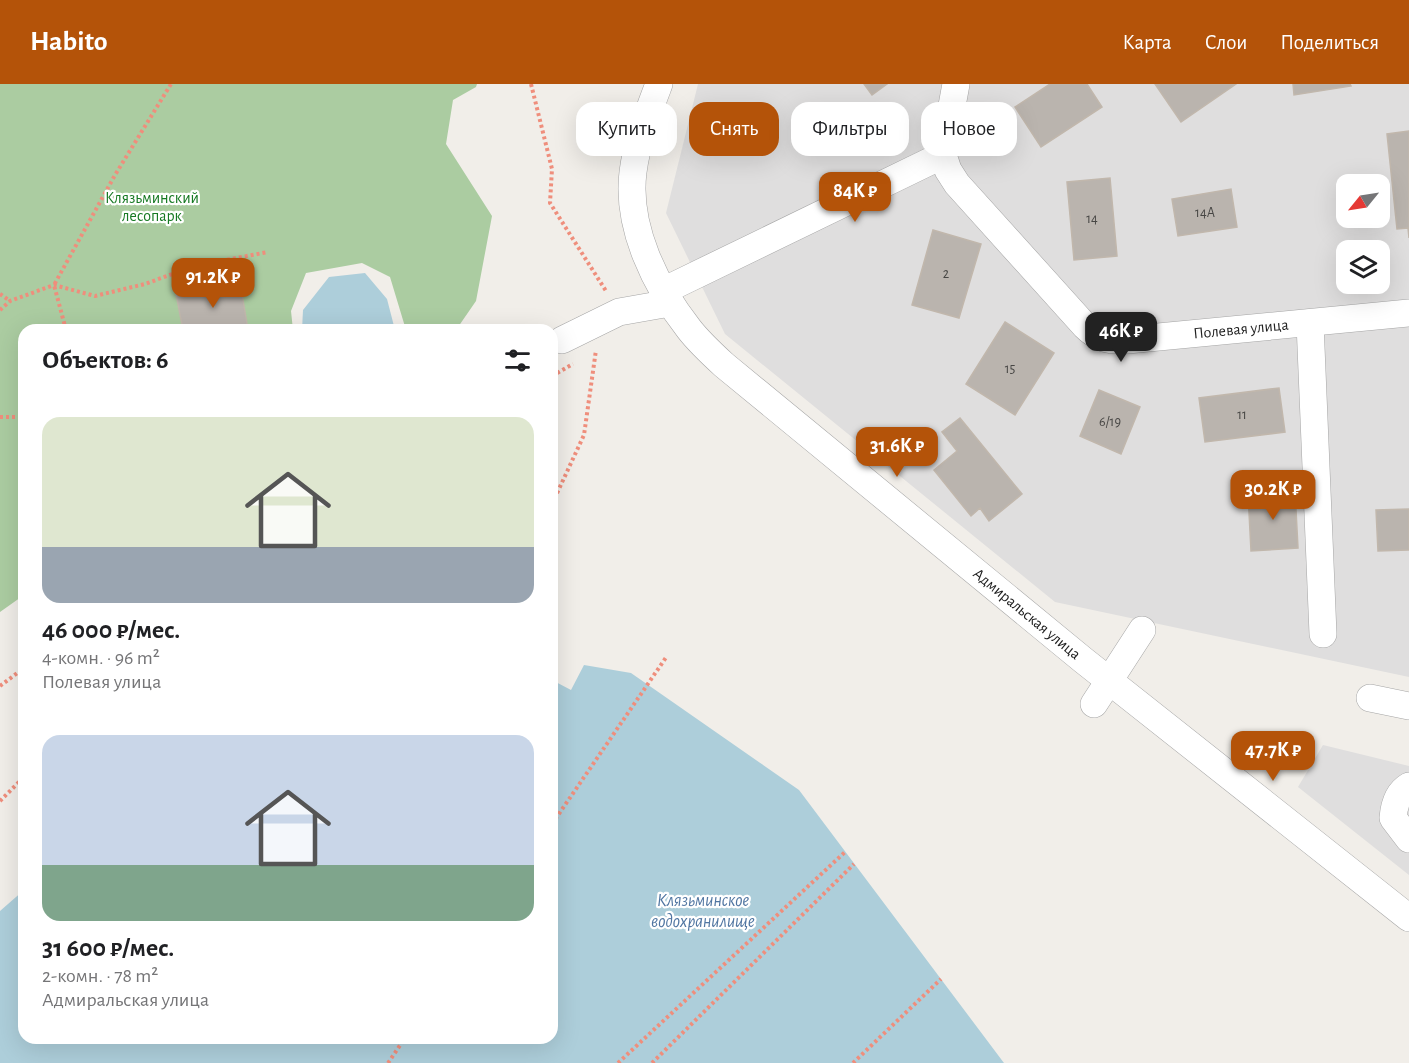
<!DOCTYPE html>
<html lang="ru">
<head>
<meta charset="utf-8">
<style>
  body { margin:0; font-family:"Alegreya Sans",sans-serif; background:#f2f2f2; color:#202124; height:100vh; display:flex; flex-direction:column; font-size:22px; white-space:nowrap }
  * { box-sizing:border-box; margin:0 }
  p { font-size:20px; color:#757577 }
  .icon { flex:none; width:33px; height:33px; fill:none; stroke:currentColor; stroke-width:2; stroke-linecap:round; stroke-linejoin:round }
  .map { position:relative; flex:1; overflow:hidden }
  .panel { position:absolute; left:18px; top:240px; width:540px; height:720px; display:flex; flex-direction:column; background:#fff; border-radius:18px; box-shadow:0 6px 24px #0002 }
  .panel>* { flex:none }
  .top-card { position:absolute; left:576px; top:18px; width:570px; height:54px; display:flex; gap:12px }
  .needle { width:39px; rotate:240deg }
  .buttons { position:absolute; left:1336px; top:90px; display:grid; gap:12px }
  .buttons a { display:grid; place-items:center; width:54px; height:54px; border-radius:12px; background:#fff; box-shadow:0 6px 24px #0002; font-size:30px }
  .price { position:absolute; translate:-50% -51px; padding:0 14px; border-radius:12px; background:#b45309; color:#fff; font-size:20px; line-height:39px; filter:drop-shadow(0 2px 3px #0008) }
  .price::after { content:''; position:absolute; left:50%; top:36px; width:18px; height:14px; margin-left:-9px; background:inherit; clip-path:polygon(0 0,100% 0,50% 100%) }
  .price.selected { background:#222; color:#fff }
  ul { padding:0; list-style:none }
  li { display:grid; align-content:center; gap:12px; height:318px; padding:0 24px }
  li span { display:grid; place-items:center; height:186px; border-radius:18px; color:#555 }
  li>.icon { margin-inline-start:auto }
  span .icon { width:108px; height:108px; fill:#fffc; stroke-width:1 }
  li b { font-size:26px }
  h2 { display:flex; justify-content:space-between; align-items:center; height:72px; padding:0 24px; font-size:26px }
  .chip { padding:0 21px; border-radius:18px; background:#fff; box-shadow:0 6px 24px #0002; font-size:21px; line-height:54px }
  .chip.selected { background:#b45309; color:#fff }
  header { display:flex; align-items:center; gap:36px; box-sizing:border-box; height:84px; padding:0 30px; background:#b45309; color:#fff }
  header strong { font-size:28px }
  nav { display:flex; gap:33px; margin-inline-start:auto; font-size:21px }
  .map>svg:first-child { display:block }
</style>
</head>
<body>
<header>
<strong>Habito</strong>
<nav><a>Карта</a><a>Слои</a><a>Поделиться</a></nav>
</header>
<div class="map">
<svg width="1409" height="979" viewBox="0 0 1409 979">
  <rect width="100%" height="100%" fill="#f1eee9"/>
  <path fill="#dfdede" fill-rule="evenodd" d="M 698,0 L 1409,0 L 1409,593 L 1055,518 L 725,250 L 666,129 ZM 1347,100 L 1380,100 L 1380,134 L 1347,134 ZM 1347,166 L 1380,166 L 1380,200 L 1347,200 Z
    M 1323,661 L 1409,682 L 1409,791 L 1298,703 Z"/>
  <path fill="#abcca1" d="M 0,0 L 477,0 L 476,3 L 453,16 L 446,60 L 492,132 L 476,217 L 456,246 L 406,246 L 390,193 L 362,179 L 306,189 L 291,227 L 293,246 L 24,246 L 24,511 L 0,528 Z"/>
  <path fill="#adceda" d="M 365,189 L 387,215 L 395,246 L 302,246 L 303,226 L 329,193 Z
    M 584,581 L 631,589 L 799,706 L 1004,979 L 0,979 L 0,827 L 24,806 L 24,954 L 552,954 L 552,596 L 571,606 Z"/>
  <path fill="#bab4ae" stroke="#c1b7ac" stroke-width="1.5" d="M 864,0 L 887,0 L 872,11 Z
    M 1050,0 L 1087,0 L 1102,23 L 1041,63 L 1015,23 Z
    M 1155,0 L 1236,0 L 1181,38 Z
    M 1293,0 L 1350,0 L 1351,2 L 1294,11 Z
    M 1409,47 L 1409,154 L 1408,144 L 1397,145 L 1387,50 Z
    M 1110,94 L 1117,172 L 1074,176 L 1067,98 Z
    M 1231,105 L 1237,143 L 1178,152 L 1172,115 Z
    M 933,146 L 981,160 L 959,234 L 912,221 Z
    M 240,198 L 248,246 L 183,246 L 176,210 Z
    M 1005,238 L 1054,269 L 1015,331 L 966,300 Z
    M 1279,304 L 1285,348 L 1205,358 L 1199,314 Z
    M 1099,306 L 1140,323 L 1121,370 L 1080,352 Z
    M 960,334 L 1022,410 L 989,437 L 980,424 L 971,432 L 934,386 L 957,367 L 942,348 Z
    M 1295,407 L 1298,464 L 1251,467 L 1248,409 Z
    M 1409,425 L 1409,466 L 1378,467 L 1376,426 Z"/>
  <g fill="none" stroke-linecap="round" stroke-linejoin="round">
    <defs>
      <g id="minor">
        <path id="s1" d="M 659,0 C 648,29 637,57 633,88 C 626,143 656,203 689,245 C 699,258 712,270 724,281 L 1083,576 L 1409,834"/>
        <path id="s2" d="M 943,71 L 948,86 L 957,100 L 1085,242 C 1098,255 1110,257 1127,256 L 1409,229"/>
        <path d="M 663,207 L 943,71 L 956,0"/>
        <path d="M 1310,239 L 1323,550"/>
        <path d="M 562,256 L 619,228 L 670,219"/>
        <path d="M 1370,614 L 1409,622"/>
        <path d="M 1094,620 L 1142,546"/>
        <path d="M 1409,702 C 1397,709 1394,722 1393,734 L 1409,755"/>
      </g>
    </defs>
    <use href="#minor" stroke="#a5a5a5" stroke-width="28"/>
    <path stroke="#ef8e7c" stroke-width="4" stroke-dasharray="3 3" stroke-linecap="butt" d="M 531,0 L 552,85 L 550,119 L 606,207
      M 0,210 L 10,217
      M 0,226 L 10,217 L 54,201 L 95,212 L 145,200 L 194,182 L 268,168
      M 66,246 L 54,201 L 115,91 L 171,0
      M 552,292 L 573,280
      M 0,333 L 24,333
      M 552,420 L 584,351 L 596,266
      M 0,602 L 24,584
      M 0,717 L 24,693
      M 552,740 L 667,572
      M 388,979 L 405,954
      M 618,979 L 845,768
      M 652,979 L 854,780
      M 853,979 L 941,895"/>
    <use href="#minor" stroke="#fff" stroke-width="27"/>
  </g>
  <g text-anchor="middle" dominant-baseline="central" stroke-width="4.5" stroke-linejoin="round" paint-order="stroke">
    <g font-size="14" fill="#474644">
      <text x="1205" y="129">14А</text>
      <text x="1092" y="135">14</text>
      <text x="946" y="190">2</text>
      <text x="1010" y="285">15</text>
      <text x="1242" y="331">11</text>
      <text x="1110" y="338">6/19</text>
    </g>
    <g font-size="16" fill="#167923" stroke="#fff">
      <text x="152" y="114">Клязьминский<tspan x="152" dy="18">лесопарк</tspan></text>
    </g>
    <g font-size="16" fill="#212121" stroke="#fff">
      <text stroke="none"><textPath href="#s2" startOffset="384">Полевая улица</textPath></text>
      <text stroke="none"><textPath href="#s1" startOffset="705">Адмиральская улица</textPath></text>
    </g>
    <g font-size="18" font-style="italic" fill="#5176a2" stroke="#fff">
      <text x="703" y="817">Клязьминское<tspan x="703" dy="21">водохранилище</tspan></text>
    </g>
  </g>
</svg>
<div class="buttons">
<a><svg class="needle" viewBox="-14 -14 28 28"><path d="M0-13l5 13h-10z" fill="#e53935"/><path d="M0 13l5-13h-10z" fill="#757577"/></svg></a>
<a><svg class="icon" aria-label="layers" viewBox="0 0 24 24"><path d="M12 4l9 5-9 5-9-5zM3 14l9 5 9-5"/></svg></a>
</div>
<b class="price" style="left:855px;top:139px">84K ₽</b>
<b class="price" style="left:213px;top:225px">91.2K ₽</b>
<b class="price selected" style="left:1121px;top:279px">46K ₽</b>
<b class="price" style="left:897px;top:394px">31.6K ₽</b>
<b class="price" style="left:1273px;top:437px">30.2K ₽</b>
<b class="price" style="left:1273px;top:698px">47.7K ₽</b>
<div class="top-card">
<a class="chip">Купить</a>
<a class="chip selected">Снять</a>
<a class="chip">Фильтры</a>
<a class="chip">Новое</a>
</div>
<section class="panel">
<h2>Объектов: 6<svg class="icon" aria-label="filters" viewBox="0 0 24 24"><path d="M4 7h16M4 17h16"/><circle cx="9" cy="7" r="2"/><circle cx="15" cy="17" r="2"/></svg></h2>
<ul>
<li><span style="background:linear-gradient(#dfe7d0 70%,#9aa5b1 0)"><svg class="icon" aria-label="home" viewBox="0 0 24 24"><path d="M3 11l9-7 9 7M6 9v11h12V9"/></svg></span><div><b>46 000 ₽/мес.</b><p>4-комн. · 96 m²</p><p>Полевая улица</p></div></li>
<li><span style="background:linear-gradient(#c9d6e8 70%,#7fa58c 0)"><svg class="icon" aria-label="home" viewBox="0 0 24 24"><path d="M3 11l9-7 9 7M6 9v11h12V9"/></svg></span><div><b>31 600 ₽/мес.</b><p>2-комн. · 78 m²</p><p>Адмиральская улица</p></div></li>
</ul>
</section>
</div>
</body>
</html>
